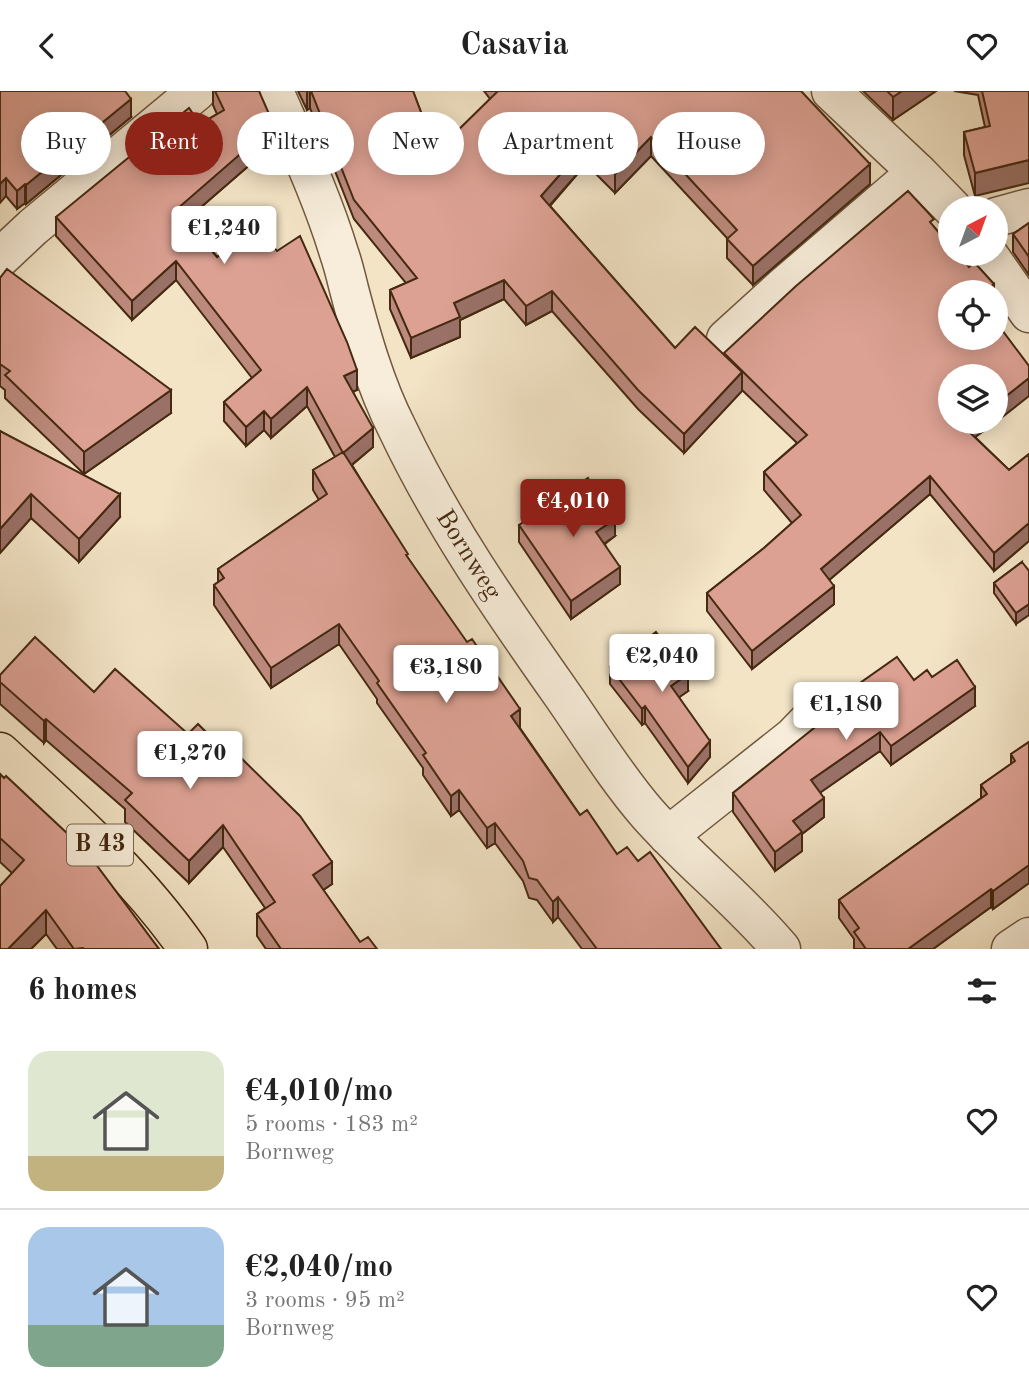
<!DOCTYPE html>
<html lang="en">
<head>
<meta charset="utf-8">
<style>
  body { margin:0; font-family:"Old Standard TT",serif; background:#f6f6f6; color:#222; height:100vh; display:flex; flex-direction:column; font-size:26px; white-space:nowrap }
  * { box-sizing:border-box; margin:0 }
  p { font-size:23px; color:#767676 }
  .icon { flex:none; width:38px; height:38px; fill:none; stroke:currentColor; stroke-width:2; stroke-linecap:round; stroke-linejoin:round }
  .map { position:relative; height:858px; overflow:hidden }
  .side { display:flex; flex-direction:column; background:#fff; flex:1 }
  .side>* { flex:none }
  .top-card { position:absolute; left:21px; top:21px; width:987px; height:63px; display:flex; gap:14px }
  .needle { width:46px; rotate:41deg }
  .controls { position:absolute; left:938px; top:105px; display:grid; gap:14px }
  .controls a { display:grid; place-items:center; width:70px; height:70px; border-radius:50%; background:#fff; box-shadow:0 4px 18px #0003; font-size:35px }
  .price { position:absolute; translate:-50% -60px; padding:0 16px; border-radius:7px; background:#fff; color:#222; font-size:23px; line-height:46px; filter:drop-shadow(0 2px 4px #0008) }
  .price::after { content:''; position:absolute; left:50%; top:42px; width:21px; height:16px; margin-left:-10px; background:inherit; clip-path:polygon(0 0,100% 0,50% 100%) }
  .price.current { background:#8f2418; color:#fff }
  ul { padding:0; list-style:none }
  li { display:flex; align-items:center; gap:21px; height:175px; padding:0 28px }
  li+li { border-top:2px solid #e0e0e0 }
  li span { display:grid; place-items:center; flex:none; width:196px; height:140px; border-radius:21px; color:#555 }
  li>.icon { margin-inline-start:auto }
  span .icon { width:84px; height:84px; fill:#fffc; stroke-width:1 }
  li b { font-size:30px }
  h2 { display:flex; justify-content:space-between; align-items:center; height:84px; padding:0 28px; font-size:30px }
  .chip { padding:0 24px; border-radius:32px; background:#fff; box-shadow:0 4px 18px #0003; font-size:24px; line-height:63px }
  .chip.current { background:#8f2418; color:#fff }
  header { display:flex; justify-content:space-between; align-items:center; height:91px; padding:0 28px; background:#fff; font-size:32px; font-weight:800 }
  .map>svg:first-child { display:block }
</style>
</head>
<body>
<header><svg class="icon" aria-label="back" viewBox="0 0 24 24"><path d="M15 5l-7 7 7 7"/></svg>Casavia<svg class="icon" aria-label="heart" viewBox="0 0 24 24"><path d="M12 20l-8-8c-3-5 5-10 8-4 3-6 11-1 8 4z"/></svg></header>
<div class="map">
<svg width="1029" height="858" viewBox="0 0 1029 858">
  <rect width="100%" height="100%" fill="#f3e4c6"/>
  <filter id="stains"><feTurbulence type="fractalNoise" baseFrequency=".00286" numOctaves="4"/><feColorMatrix values="0 0 0 0 .2 0 0 0 0 .09 0 0 0 0 .02 0 0 0 .5 -.17"/></filter>
  <radialGradient id="worn" r=".72"><stop offset=".6" stop-color="#630" stop-opacity="0"/><stop offset="1" stop-color="#630" stop-opacity=".3"/></radialGradient>
  <g fill="none" stroke-linecap="round" stroke-linejoin="round">
    <defs>
      <path id="minor" d="M 274,0 C 297,53 322,106 339,162 C 343,173 346,186 349,198 C 361,244 375,294 397,337 C 442,432 501,517 561,602 C 589,642 615,685 647,722 C 689,770 740,809 781,858
        M 831,0 L 919,83 L 952,117
        M 996,126 L 1029,117
        M 988,163 L 1029,222
        M 0,167 L 33,136 L 197,0
        M 726,248 L 782,197 L 917,81
        M 668,745 L 793,646 L 825,613
        M 1011,858 L 1029,846"/>
      <path id="major" d="M 0,661 C 67,723 136,783 188,858"/>
    </defs>
    <use href="#minor" stroke="#70583e" stroke-width="41"/>
    <use href="#major" stroke="#452911" stroke-width="41"/>
    <use href="#minor" stroke="#f7edda" stroke-width="38"/>
    <use href="#major" stroke="#f3e4c6" stroke-width="38"/>
  </g>
  <path fill="#bd8a7e" stroke="#452911" stroke-width="2" d="M 0,0 L 131,26 L 26,113 L 25,112 L 17,118 L 6,105 Z
    M 213,0 L 259,0 L 269,42 L 253,56 L 253,71 L 186,129 L 217,166 L 357,299 L 353,300 L 373,356 L 352,374 L 408,467 L 520,637 L 580,724 L 617,763 L 638,770 L 721,858 L 582,858 L 558,826 L 553,831 L 537,809 L 529,807 L 523,790 L 495,752 L 487,757 L 459,719 L 451,725 L 423,684 L 423,677 L 377,612 L 377,608 L 339,553 L 271,597 L 214,514 L 214,494 L 218,491 L 218,478 L 319,409 L 313,399 L 313,379 L 335,366 L 307,315 L 271,347 L 264,339 L 246,355 L 224,330 L 224,311 L 252,287 L 176,189 L 132,229 L 56,145 L 56,126 L 200,33 L 217,23 L 213,14 Z
    M 298,0 L 413,0 L 436,61 L 490,8 L 484,0 L 801,0 L 870,93 L 753,194 L 727,167 L 727,147 L 651,65 L 615,102 L 586,73 L 550,115 L 675,257 L 724,263 L 934,136 L 969,176 L 994,201 L 950,201 L 950,331 L 996,331 L 975,346 L 1009,379 L 1029,363 L 1029,450 L 994,480 L 930,403 L 829,489 L 834,513 L 752,578 L 707,520 L 707,502 L 764,457 L 792,432 L 764,399 L 764,381 L 797,352 L 742,299 L 684,362 L 638,318 L 552,220 L 526,234 L 504,208 L 460,229 L 460,246 L 411,267 L 390,218 L 390,199 L 406,192 L 354,128 L 310,17 L 307,19 Z
    M 863,0 L 936,0 L 893,29 Z
    M 954,0 L 1029,0 L 975,105 L 964,64 L 964,41 L 985,36 L 978,4 Z
    M 1029,132 L 1029,184 L 1013,161 L 1013,143 Z
    M 0,187 L 171,322 L 84,383 L 5,307 L 5,299 L 0,295 Z
    M 0,340 L 120,426 L 79,471 L 31,427 L 0,462 Z
    M 519,434 L 615,445 L 605,453 L 620,493 L 571,528 L 519,451 Z
    M 1022,471 L 1016,533 L 994,502 L 994,492 Z
    M 610,576 L 688,600 L 679,606 L 710,666 L 688,692 L 645,632 L 642,634 L 610,593 Z
    M 0,584 L 94,601 L 332,793 L 323,799 L 360,851 L 377,858 L 266,858 L 257,845 L 257,823 L 265,817 L 223,756 L 189,792 L 125,731 L 125,718 L 46,649 L 44,652 L 0,613 Z
    M 932,586 L 975,615 L 891,674 L 880,660 L 820,701 L 824,726 L 802,743 L 802,760 L 775,780 L 733,721 L 733,702 L 850,612 L 850,599 Z
    M 1029,651 L 1029,792 L 993,818 L 991,816 L 933,858 L 854,858 L 854,848 L 839,827 L 839,809 L 981,707 L 981,694 L 1011,673 L 1011,663 Z
    M 0,683 L 159,858 L 57,858 L 46,843 L 31,858 L 0,858 L 12,782 L 0,771 Z"/>
  <path fill="#9a7167" stroke="#452911" stroke-width="2" d="M 307,0 L 310,0 L 310,17 L 307,19 Z
    M 902,0 L 936,0 L 893,29 L 893,6 Z
    M 131,8 L 131,26 L 26,113 L 26,94 Z
    M 269,23 L 269,42 L 253,56 L 253,71 L 177,137 L 177,118 L 245,43 Z
    M 651,46 L 651,65 L 615,102 L 615,83 Z
    M 586,54 L 586,73 L 541,124 L 541,105 Z
    M 1029,69 L 1029,92 L 975,105 L 975,82 Z
    M 870,73 L 870,93 L 753,194 L 753,175 Z
    M 6,87 L 6,105 L 0,112 L 0,93 Z
    M 25,93 L 25,112 L 17,118 L 17,100 Z
    M 176,170 L 176,189 L 132,229 L 132,210 Z
    M 504,189 L 504,208 L 460,229 L 460,246 L 411,267 L 411,247 L 454,212 Z
    M 994,193 L 994,201 L 984,201 Z
    M 552,200 L 552,220 L 526,234 L 526,215 Z
    M 357,279 L 357,299 L 344,304 L 344,285 Z
    M 742,281 L 742,300 L 684,362 L 684,343 Z
    M 1029,287 L 1029,305 L 996,331 L 996,313 Z
    M 307,296 L 307,315 L 271,347 L 271,328 Z
    M 171,299 L 171,322 L 84,383 L 84,361 Z
    M 264,320 L 264,339 L 246,355 L 246,336 Z
    M 972,331 L 996,331 L 964,354 L 964,336 Z
    M 373,337 L 373,356 L 343,381 L 343,362 Z
    M 930,385 L 930,403 L 821,496 L 821,478 Z
    M 31,403 L 31,427 L 0,462 L 0,438 Z
    M 120,403 L 120,426 L 79,471 L 79,448 Z
    M 615,428 L 615,445 L 596,458 L 596,441 Z
    M 1029,432 L 1029,450 L 994,480 L 994,462 Z
    M 620,476 L 620,493 L 571,528 L 571,510 Z
    M 834,495 L 834,513 L 752,578 L 752,560 Z
    M 1029,513 L 1029,524 L 1016,533 L 1016,522 Z
    M 339,533 L 339,553 L 271,597 L 271,577 Z
    M 688,583 L 688,600 L 671,612 L 671,595 Z
    M 975,596 L 975,615 L 891,674 L 891,655 Z
    M 645,615 L 645,632 L 642,634 L 642,618 Z
    M 520,618 L 520,639 L 511,625 Z
    M 46,628 L 46,649 L 44,652 L 44,630 Z
    M 880,641 L 880,660 L 811,708 L 811,689 Z
    M 710,650 L 710,666 L 688,692 L 688,676 Z
    M 459,699 L 459,719 L 451,725 L 451,705 Z
    M 824,707 L 824,726 L 802,743 L 802,760 L 775,780 L 775,761 L 793,730 Z
    M 495,732 L 495,752 L 487,757 L 487,737 Z
    M 223,734 L 223,756 L 189,792 L 189,770 Z
    M 332,771 L 332,793 L 313,806 L 313,784 Z
    M 1029,774 L 1029,792 L 993,818 L 993,800 Z
    M 991,798 L 991,816 L 933,858 L 908,858 Z
    M 558,806 L 558,826 L 553,831 L 553,811 Z
    M 46,819 L 46,843 L 31,858 L 8,858 Z"/>
  <path fill="#dca193" stroke="#452911" stroke-width="2" d="M 0,0 L 125,0 L 131,8 L 26,94 L 25,93 L 17,100 L 6,87 L 0,93 Z
    M 215,0 L 259,0 L 269,23 L 245,43 L 253,52 L 177,118 L 217,166 L 257,135 L 277,160 L 300,145 L 347,251 L 357,279 L 344,285 L 373,337 L 343,362 L 307,296 L 271,328 L 264,320 L 246,336 L 224,311 L 261,279 L 176,170 L 132,210 L 56,126 L 189,17 L 200,33 L 224,19 Z
    M 311,0 L 413,0 L 436,61 L 498,0 L 801,0 L 870,73 L 753,175 L 727,148 L 737,139 L 651,46 L 615,83 L 586,54 L 541,105 L 675,257 L 695,236 L 742,281 L 684,343 L 638,299 L 552,200 L 526,215 L 504,189 L 454,212 L 460,226 L 411,247 L 390,199 L 417,187 L 354,109 Z
    M 887,0 L 902,0 L 893,6 Z
    M 982,0 L 1029,0 L 1029,69 L 975,82 L 964,41 L 990,35 Z
    M 908,100 L 934,128 L 930,131 L 950,155 L 950,163 L 957,163 L 969,176 L 974,171 L 994,193 L 984,201 L 950,201 L 950,247 L 996,247 L 996,231 L 1029,275 L 1029,287 L 996,313 L 996,285 L 950,285 L 950,331 L 972,331 L 964,336 L 1009,379 L 1029,363 L 1029,432 L 994,462 L 930,385 L 821,478 L 834,495 L 752,560 L 707,502 L 764,457 L 801,424 L 764,381 L 807,344 L 724,262 L 796,195 Z
    M 1029,132 L 1029,166 L 1013,143 Z
    M 7,178 L 171,299 L 84,361 L 5,284 L 10,280 L 0,273 L 0,187 Z
    M 0,340 L 120,403 L 79,448 L 31,403 L 0,438 Z
    M 343,361 L 408,463 L 406,464 L 467,551 L 472,548 L 520,618 L 511,625 L 580,724 L 587,719 L 617,763 L 627,756 L 638,770 L 650,761 L 721,858 L 597,858 L 558,806 L 553,811 L 537,789 L 529,787 L 523,770 L 495,732 L 487,737 L 459,699 L 451,705 L 423,664 L 426,662 L 377,592 L 379,590 L 339,533 L 271,577 L 214,494 L 224,487 L 218,478 L 327,403 L 313,379 Z
    M 588,387 L 615,428 L 596,441 L 620,476 L 571,510 L 519,434 Z
    M 1022,471 L 1029,480 L 1029,513 L 1016,522 L 994,492 Z
    M 656,541 L 688,583 L 671,595 L 710,650 L 688,676 L 645,615 L 642,618 L 610,576 Z
    M 35,546 L 94,601 L 115,578 L 188,643 L 198,633 L 228,663 L 232,658 L 300,725 L 332,771 L 313,784 L 360,851 L 368,846 L 377,858 L 281,858 L 257,823 L 275,811 L 223,734 L 189,770 L 125,709 L 132,702 L 46,628 L 44,630 L 0,591 L 0,584 Z
    M 897,566 L 914,589 L 927,579 L 932,586 L 957,569 L 975,596 L 891,655 L 880,641 L 811,689 L 824,707 L 793,730 L 802,741 L 775,761 L 733,702 L 814,637 L 856,608 L 850,599 Z
    M 1029,651 L 1029,774 L 993,800 L 991,798 L 908,858 L 866,858 L 854,841 L 859,837 L 839,809 L 987,703 L 981,694 L 1015,670 L 1011,663 Z
    M 0,683 L 4,687 L 6,685 L 86,760 L 159,858 L 84,858 L 83,857 L 74,858 L 46,819 L 8,858 L 0,858 L 0,795 L 24,769 L 0,747 Z"/>
  <g text-anchor="middle" dominant-baseline="central" stroke-width="6" stroke-linejoin="round" paint-order="stroke">
    <rect fill="#f7edda" stroke="#7a644d" stroke-width="2" x="67" y="733.5" width="66" height="41" rx="5"/>
    <g font-size="24" font-weight="bold" fill="#452911">
      <text x="100" y="754">B 43</text>
    </g>
    <g font-size="26" fill="#452911" stroke="#f7edda">
      <text transform="translate(468 464) rotate(58)">Bornweg</text>
    </g>
  </g>
  <rect width="100%" height="100%" filter="url(#stains)"/>
  <rect width="100%" height="100%" fill="url(#worn)"/>
</svg>
<div class="controls">
<a><svg class="needle" viewBox="-14 -14 28 28"><path d="M0-13l5 13h-10z" fill="#e53935"/><path d="M0 13l5-13h-10z" fill="#767676"/></svg></a>
<a><svg class="icon" aria-label="locate" viewBox="0 0 24 24"><circle cx="12" cy="12" r="6"/><path d="M12 2v4M12 18v4M2 12h4M18 12h4"/></svg></a>
<a><svg class="icon" aria-label="layers" viewBox="0 0 24 24"><path d="M12 4l9 5-9 5-9-5zM3 14l9 5 9-5"/></svg></a>
</div>
<b class="price" style="left:224px;top:175px">€1,240</b>
<b class="price current" style="left:573px;top:448px">€4,010</b>
<b class="price" style="left:662px;top:603px">€2,040</b>
<b class="price" style="left:446px;top:614px">€3,180</b>
<b class="price" style="left:846px;top:651px">€1,180</b>
<b class="price" style="left:190px;top:700px">€1,270</b>
<div class="top-card">
<a class="chip">Buy</a>
<a class="chip current">Rent</a>
<a class="chip">Filters</a>
<a class="chip">New</a>
<a class="chip">Apartment</a>
<a class="chip">House</a>
</div>
</div>
<section class="side">
<h2>6 homes<svg class="icon" aria-label="filters" viewBox="0 0 24 24"><path d="M4 7h16M4 17h16"/><circle cx="9" cy="7" r="2"/><circle cx="15" cy="17" r="2"/></svg></h2>
<ul>
<li><span style="background:linear-gradient(#dfe7d0 75%,#c2b280 0)"><svg class="icon" aria-label="home" viewBox="0 0 24 24"><path d="M3 11l9-7 9 7M6 9v11h12V9"/></svg></span><div><b>€4,010/mo</b><p>5 rooms · 183 m²</p><p>Bornweg</p></div><svg class="icon" aria-label="heart" viewBox="0 0 24 24"><path d="M12 20l-8-8c-3-5 5-10 8-4 3-6 11-1 8 4z"/></svg></li>
<li><span style="background:linear-gradient(#a9c7e8 70%,#7fa58c 0)"><svg class="icon" aria-label="home" viewBox="0 0 24 24"><path d="M3 11l9-7 9 7M6 9v11h12V9"/></svg></span><div><b>€2,040/mo</b><p>3 rooms · 95 m²</p><p>Bornweg</p></div><svg class="icon" aria-label="heart" viewBox="0 0 24 24"><path d="M12 20l-8-8c-3-5 5-10 8-4 3-6 11-1 8 4z"/></svg></li>
</ul>
</section>
</body>
</html>
